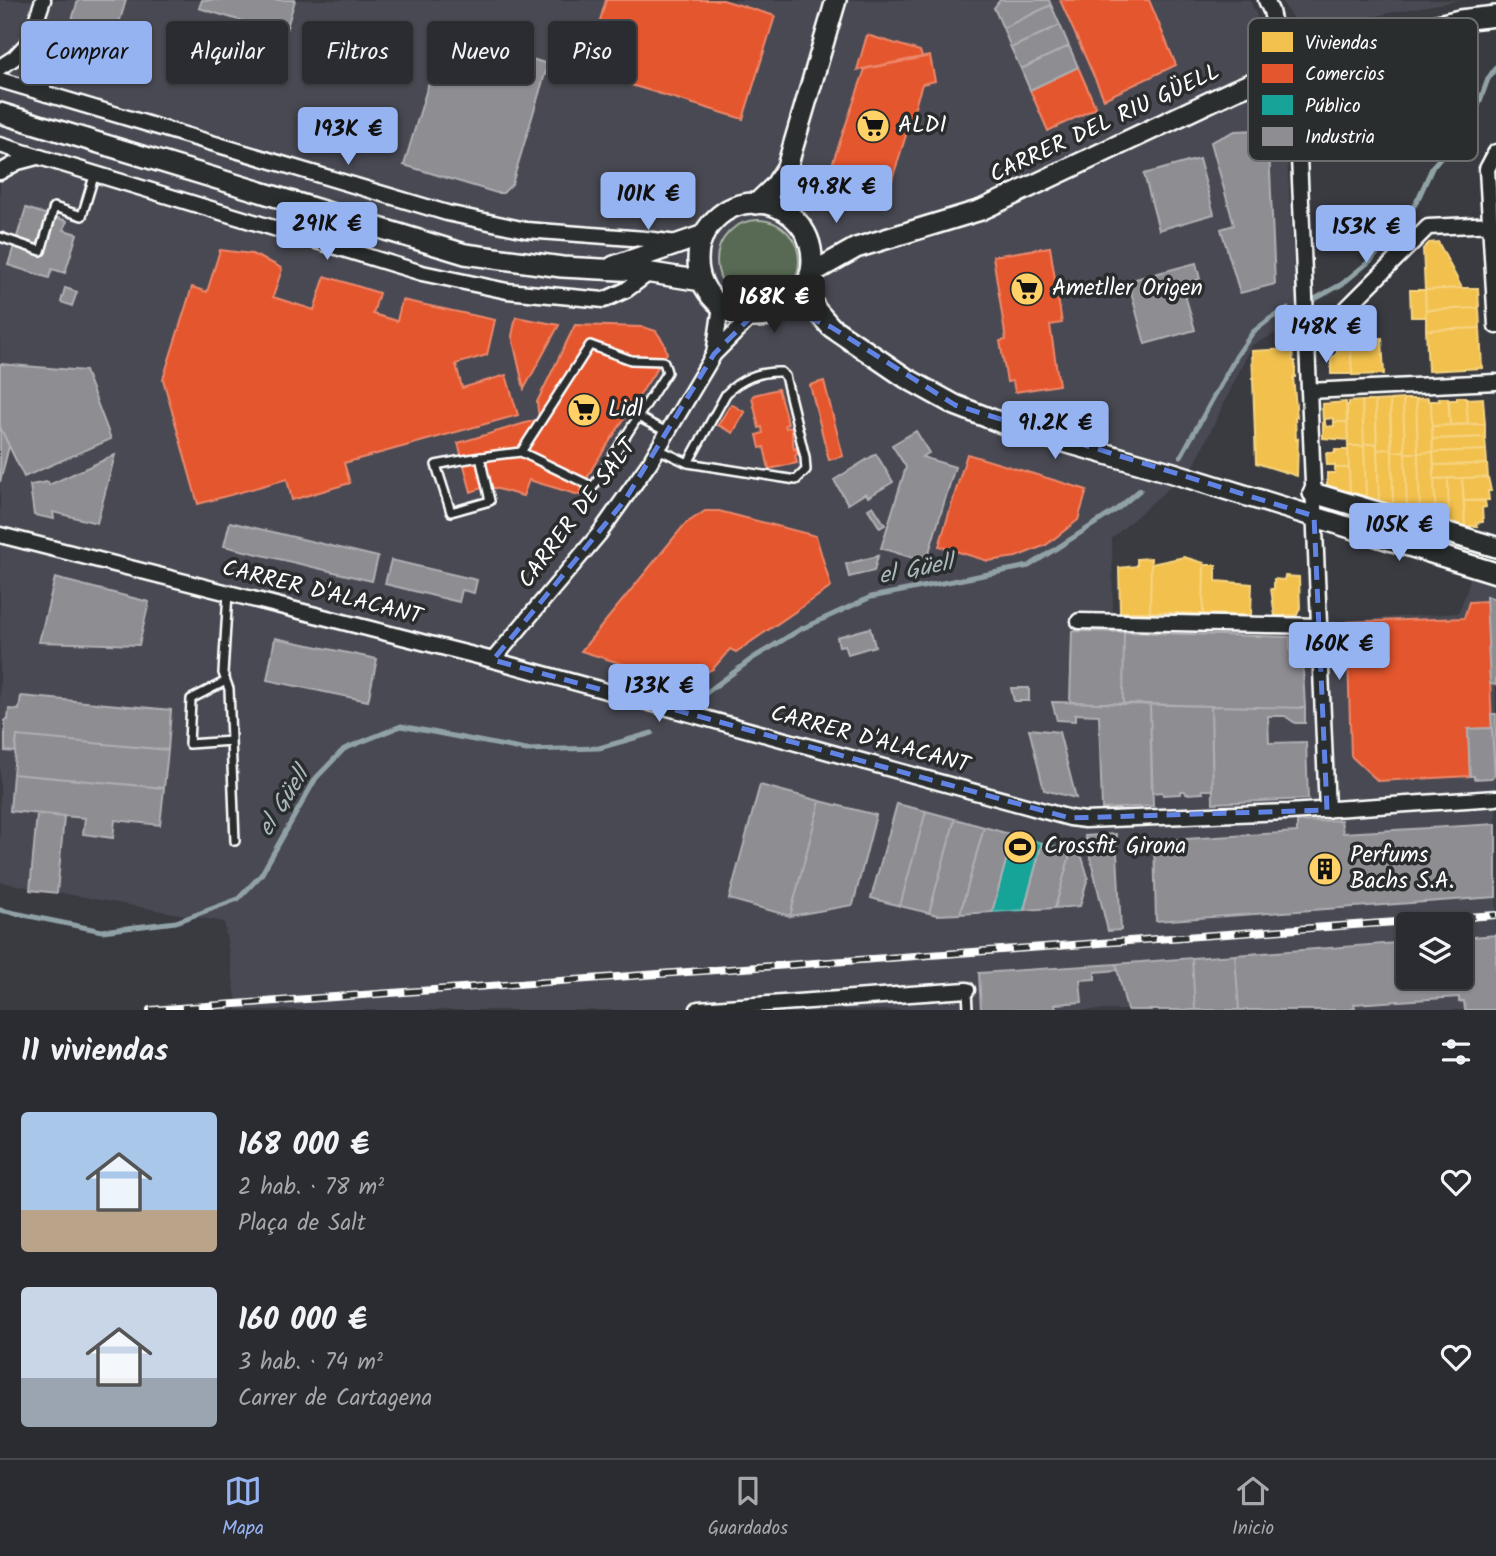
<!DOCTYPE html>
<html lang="es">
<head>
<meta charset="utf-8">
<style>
  body { margin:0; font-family:Kalam,sans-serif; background:#333439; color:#f1f3f6; height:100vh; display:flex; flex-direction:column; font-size:26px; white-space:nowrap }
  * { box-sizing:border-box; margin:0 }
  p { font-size:23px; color:#a6a7ab }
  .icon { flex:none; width:38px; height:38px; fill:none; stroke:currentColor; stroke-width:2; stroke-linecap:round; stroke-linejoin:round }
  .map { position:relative; height:1010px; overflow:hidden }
  .drawer { display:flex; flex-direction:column; background:#2b2c31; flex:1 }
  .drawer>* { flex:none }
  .banner { position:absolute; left:21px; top:21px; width:700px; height:63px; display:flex; gap:14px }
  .fabs { position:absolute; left:1396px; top:912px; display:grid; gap:14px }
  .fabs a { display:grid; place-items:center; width:77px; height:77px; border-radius:7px; background:#2b2c31; box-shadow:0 2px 5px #0004,0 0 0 2px #47484d; font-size:35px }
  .price { position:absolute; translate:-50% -60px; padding:0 16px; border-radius:7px; background:#95b2f1; color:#111; font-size:23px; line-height:46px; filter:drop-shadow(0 2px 4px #0008) }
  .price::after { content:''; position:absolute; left:50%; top:42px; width:21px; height:16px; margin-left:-10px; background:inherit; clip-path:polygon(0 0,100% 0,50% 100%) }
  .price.active { background:#222; color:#fff }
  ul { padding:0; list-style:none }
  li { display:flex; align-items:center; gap:21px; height:175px; padding:0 21px }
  li span { display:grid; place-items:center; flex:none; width:196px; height:140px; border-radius:7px; color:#555 }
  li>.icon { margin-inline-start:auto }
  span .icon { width:84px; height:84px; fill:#fffc; stroke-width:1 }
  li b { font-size:30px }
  h2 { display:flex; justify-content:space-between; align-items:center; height:84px; padding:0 21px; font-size:30px }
  .pill { padding:0 24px; border-radius:7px; background:#2b2c31; box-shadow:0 2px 5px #0004,0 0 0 2px #47484d; font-size:24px; line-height:63px }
  .pill.active { background:#95b2f1; color:#111 }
  .tabs { display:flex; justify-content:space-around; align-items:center; height:98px; border-top:2px solid #47484d; background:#2b2c31; font-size:19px; color:#a6a7ab }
  .tabs a { display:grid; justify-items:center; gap:4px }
  .tabs .active { color:#95b2f1 }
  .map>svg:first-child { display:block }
</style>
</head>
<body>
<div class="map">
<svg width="1496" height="1010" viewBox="0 0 1496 1010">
  <rect width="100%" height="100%" fill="#393b41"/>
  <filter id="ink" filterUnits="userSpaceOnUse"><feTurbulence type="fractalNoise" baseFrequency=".0143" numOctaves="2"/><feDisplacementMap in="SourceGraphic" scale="14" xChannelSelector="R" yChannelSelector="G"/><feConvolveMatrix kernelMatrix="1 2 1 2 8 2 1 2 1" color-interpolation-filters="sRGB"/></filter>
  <g filter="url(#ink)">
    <path fill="#484952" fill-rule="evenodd" d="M 0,0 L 1250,0 L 1282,76 L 1297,323 L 1252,345 L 1194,466 L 1112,538 L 1113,619 L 1307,623 L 1458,613 L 1467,591 L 1472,570 L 1496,578 L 1496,1010 L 238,1010 L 224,922 L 0,882 ZM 1409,924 L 1461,924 L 1461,976 L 1409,976 Z
      M 1281,0 L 1461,0 L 1388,13 L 1326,30 L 1303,27 L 1290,15 Z"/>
    <path fill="#596a53" stroke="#acb4a9" stroke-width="2" d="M717 261a41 41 0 1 1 82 0a41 41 0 1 1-82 0Z"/>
    <path fill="#f2c14e" stroke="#f6d483" stroke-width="2" d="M 1438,242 L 1462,288 L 1425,290 L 1423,249 L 1429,243 Z
      M 1462,288 L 1478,288 L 1479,308 L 1426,310 L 1425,290 Z
      M 1410,290 L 1425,290 L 1426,317 L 1411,317 Z
      M 1479,308 L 1480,328 L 1426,330 L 1426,310 Z
      M 1480,328 L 1482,368 L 1428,371 L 1426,330 Z
      M 1382,338 L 1384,374 L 1352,375 L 1350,339 Z
      M 1350,339 L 1352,374 L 1331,374 L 1331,359 L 1338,352 L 1335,349 L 1339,345 L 1342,348 Z
      M 1292,349 L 1293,361 L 1295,361 L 1295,377 L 1293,377 L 1297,417 L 1295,417 L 1296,440 L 1298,439 L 1297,476 L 1256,463 L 1252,351 Z
      M 1457,397 L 1466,397 L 1468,424 L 1450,425 L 1449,400 L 1457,400 Z
      M 1428,398 L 1428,401 L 1431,401 L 1433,452 L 1418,453 L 1416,399 Z
      M 1439,398 L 1448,398 L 1450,425 L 1432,426 L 1431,401 L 1440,401 Z
      M 1483,398 L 1485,424 L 1468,424 L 1466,399 Z
      M 1403,399 L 1416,399 L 1418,453 L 1405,453 Z
      M 1403,399 L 1405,451 L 1392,452 L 1390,400 Z
      M 1390,400 L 1391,449 L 1377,450 L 1375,401 Z
      M 1362,401 L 1364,446 L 1348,446 L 1347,405 L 1349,405 L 1349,402 Z
      M 1362,401 L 1375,401 L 1377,444 L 1364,444 Z
      M 1346,402 L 1347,422 L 1334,422 L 1334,418 L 1325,419 L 1325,423 L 1323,423 L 1322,404 Z
      M 1334,422 L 1347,422 L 1348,440 L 1323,438 L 1323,423 L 1325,423 L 1326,427 L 1334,426 Z
      M 1485,424 L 1485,437 L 1432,439 L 1432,426 Z
      M 1485,437 L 1486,450 L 1433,452 L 1432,439 Z
      M 1364,444 L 1377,444 L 1379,501 L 1366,496 Z
      M 1348,446 L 1364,446 L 1366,496 L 1350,492 Z
      M 1391,449 L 1392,452 L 1393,505 L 1379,501 L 1377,450 Z
      M 1335,450 L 1348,450 L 1349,468 L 1335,468 L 1335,465 L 1327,465 L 1326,453 L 1335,453 Z
      M 1486,450 L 1487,464 L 1434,465 L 1433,452 Z
      M 1405,451 L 1405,453 L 1407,509 L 1393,505 L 1392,452 Z
      M 1433,452 L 1434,479 L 1436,518 L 1420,513 L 1418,453 Z
      M 1405,453 L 1418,453 L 1420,513 L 1407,509 Z
      M 1487,464 L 1488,477 L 1434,479 L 1434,465 Z
      M 1335,468 L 1349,468 L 1350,492 L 1327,485 L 1327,473 L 1335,473 Z
      M 1488,477 L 1491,491 L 1488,491 L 1489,500 L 1464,501 L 1462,478 Z
      M 1448,478 L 1462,478 L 1465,527 L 1449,522 Z
      M 1448,478 L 1449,522 L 1436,518 L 1434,479 Z
      M 1464,501 L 1485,501 L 1486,507 L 1482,508 L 1483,522 L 1476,523 L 1477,526 L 1465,526 Z
      M 1184,557 L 1204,563 L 1203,614 L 1150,612 L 1151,564 Z
      M 1151,558 L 1150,612 L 1120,612 L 1119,568 L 1137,566 L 1137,559 Z
      M 1204,565 L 1216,565 L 1216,581 L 1252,584 L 1251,615 L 1203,614 Z
      M 1285,576 L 1299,577 L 1300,608 L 1297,615 L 1275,616 L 1271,589 L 1274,589 L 1274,579 L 1284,580 Z"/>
    <path fill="#e4572e" stroke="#ec896d" stroke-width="2" d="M 606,0 L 723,0 L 775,16 L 743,119 L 585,71 Z
      M 1060,0 L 1149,0 L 1176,65 L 1104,99 Z
      M 867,35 L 920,51 L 922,57 L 857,70 Z
      M 930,56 L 935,81 L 922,84 L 887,196 L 876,199 L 826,182 L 865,69 Z
      M 1078,67 L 1096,108 L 1048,131 L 1030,90 Z
      M 1050,247 L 1062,323 L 1050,325 L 1059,385 L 1015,392 L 1013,381 L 1007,382 L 1000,341 L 1006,340 L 993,256 Z
      M 220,250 L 252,254 L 276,265 L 282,269 L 273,297 L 314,310 L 325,276 L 379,293 L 373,314 L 397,321 L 402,300 L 495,320 L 487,355 L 456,364 L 462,388 L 506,375 L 518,415 L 344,463 L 350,483 L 292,500 L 287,479 L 198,504 L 163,379 L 192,287 L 207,292 Z
      M 516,317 L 559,325 L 524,389 L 512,336 Z
      M 575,325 L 643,327 L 656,331 L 664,343 L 667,353 L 593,467 L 579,495 L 529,480 L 523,496 L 487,486 L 471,492 L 458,443 L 539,419 L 537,402 Z
      M 824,381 L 843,456 L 829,460 L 810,385 Z
      M 778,389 L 788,424 L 785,425 L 786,428 L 791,427 L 794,449 L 796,448 L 798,454 L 795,455 L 797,463 L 769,469 L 764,447 L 760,448 L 757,435 L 763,433 L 762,427 L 759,428 L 752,397 L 754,395 Z
      M 731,404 L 745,412 L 733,433 L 718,425 Z
      M 967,454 L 1087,490 L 1078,520 L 1046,545 L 1016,557 L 988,561 L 939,546 Z
      M 705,511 L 719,511 L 816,536 L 831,587 L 736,652 L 730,649 L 713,669 L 683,683 L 581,651 L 685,524 Z
      M 1487,601 L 1492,728 L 1468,729 L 1470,776 L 1378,781 L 1351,756 L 1347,622 L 1464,618 L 1469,602 Z"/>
    <path fill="#17a398" stroke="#5dbfb7" stroke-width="2" d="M 1013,835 L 1042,843 L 1024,910 L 992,912 Z"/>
    <path fill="#8d8d92" stroke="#afafb3" stroke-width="2" d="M 78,0 L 126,0 L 108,60 L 64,47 Z
      M 202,0 L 295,0 L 285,34 L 199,8 Z
      M 1000,0 L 1049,0 L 1051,5 L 1003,28 L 994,8 Z
      M 1051,5 L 1060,25 L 1011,48 L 1003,28 Z
      M 1060,25 L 1069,46 L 1021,69 L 1011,48 Z
      M 444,32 L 548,64 L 512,184 L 503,193 L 497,193 L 404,165 Z
      M 1069,46 L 1078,67 L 1030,90 L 1021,69 Z
      M 1256,130 L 1269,149 L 1275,284 L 1240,293 L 1221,229 L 1234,225 L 1211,142 L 1235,131 Z
      M 1199,159 L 1214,214 L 1159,230 L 1144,174 Z
      M 26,208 L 67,221 L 64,230 L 77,234 L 65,273 L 52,269 L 49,278 L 8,265 Z
      M 1196,263 L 1200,279 L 1182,284 L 1195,330 L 1145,344 L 1128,281 Z
      M 65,288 L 77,292 L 72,306 L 61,302 Z
      M 0,364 L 85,371 L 111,439 L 24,477 L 0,427 Z
      M 0,427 L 9,446 L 0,482 Z
      M 916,431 L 929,453 L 922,457 L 955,467 L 926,562 L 881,548 L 906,467 L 892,445 Z
      M 876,454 L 893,482 L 868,497 L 866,493 L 848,504 L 834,480 Z
      M 115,455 L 97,523 L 53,512 L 54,519 L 34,515 L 30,485 L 48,482 L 49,485 Z
      M 873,506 L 885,525 L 880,528 L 868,509 Z
      M 230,522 L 378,557 L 372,581 L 224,546 Z
      M 878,556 L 874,571 L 849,577 L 846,564 Z
      M 391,560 L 477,580 L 474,593 L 462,590 L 459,602 L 385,584 Z
      M 55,578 L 149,602 L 139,645 L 39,642 Z
      M 1486,596 L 1496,599 L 1496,685 L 1490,684 Z
      M 870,628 L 875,646 L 848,654 L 845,645 L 839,646 L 837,637 Z
      M 1072,631 L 1124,632 L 1123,704 L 1070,702 Z
      M 1124,632 L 1290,637 L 1290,651 L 1302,651 L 1305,708 L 1123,704 Z
      M 275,638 L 377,659 L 368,701 L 267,680 Z
      M 1011,688 L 1029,688 L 1029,701 L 1014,701 Z
      M 21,696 L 171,710 L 168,750 L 17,736 L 15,752 L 5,751 L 5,720 L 8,720 L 9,709 L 19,710 Z
      M 1052,702 L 1150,704 L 1153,806 L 1102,809 L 1099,715 L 1075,714 L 1075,721 L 1057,720 Z
      M 1150,704 L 1211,706 L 1213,790 L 1202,790 L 1203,793 L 1186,794 L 1185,791 L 1180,791 L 1180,794 L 1163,795 L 1162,792 L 1152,793 Z
      M 1211,706 L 1305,708 L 1305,723 L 1295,723 L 1285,716 L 1268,716 L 1269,743 L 1306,742 L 1308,799 L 1213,803 Z
      M 1491,714 L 1496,714 L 1496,775 L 1495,775 Z
      M 1492,728 L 1495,775 L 1491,778 L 1474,779 L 1474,776 L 1470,776 L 1468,729 Z
      M 1029,729 L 1059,732 L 1076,798 L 1044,790 Z
      M 17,736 L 168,750 L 164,788 L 13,774 Z
      M 13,774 L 164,788 L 160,825 L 115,820 L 113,838 L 83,834 L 85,818 L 10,811 Z
      M 760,785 L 820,801 L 790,916 L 729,899 Z
      M 820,801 L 876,815 L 853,905 L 790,916 Z
      M 897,804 L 926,811 L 900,906 L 871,898 Z
      M 926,811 L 955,819 L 929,913 L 900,906 Z
      M 37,814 L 64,817 L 57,893 L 30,890 Z
      M 955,819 L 984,827 L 960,914 L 937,915 L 929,913 Z
      M 1341,820 L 1343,833 L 1496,824 L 1496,897 L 1156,921 L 1154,841 L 1297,832 L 1297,822 Z
      M 984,827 L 1013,835 L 992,912 L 960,914 Z
      M 1116,834 L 1121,930 L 1108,931 L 1085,836 Z
      M 1042,843 L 1071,851 L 1055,908 L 1024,910 Z
      M 1071,851 L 1081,854 L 1088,877 L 1080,906 L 1055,908 Z
      M 1496,935 L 1496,1010 L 1465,1010 L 1464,1001 L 1459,1002 L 1459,997 L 1354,1004 L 1355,1008 L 1350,1010 L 1239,1010 L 1235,955 L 1409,942 L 1409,976 L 1461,976 L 1461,938 Z
      M 1235,955 L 1239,1010 L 1195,1010 L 1192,958 Z
      M 1192,958 L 1195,1010 L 1127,1010 L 1116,964 Z
      M 1116,964 L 1118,970 L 1095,972 L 1095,979 L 1080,980 L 1082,1002 L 1055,1004 L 1056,1010 L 981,1010 L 979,973 Z"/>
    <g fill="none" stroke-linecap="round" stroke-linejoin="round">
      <path stroke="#91a2a6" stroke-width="5" d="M 1313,300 L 1342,284 L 1371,260 L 1400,230 L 1418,199 L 1433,166 L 1454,143 L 1477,109 L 1488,79 L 1496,67
        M 1181,456 L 1236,357 L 1253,332 L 1271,318 L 1288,309
        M 702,696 L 753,658 L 801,629 L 871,597 L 1029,566 L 1116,510 L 1140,490
        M 0,910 L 102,931 L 176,922 L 238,899 L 261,875 L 316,778 L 344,749 L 401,726 L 526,750 L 599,748 L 652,733"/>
      <defs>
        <path id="lane" d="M 0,237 L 41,251 L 54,207 L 82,216 L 95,173
          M 590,345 L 631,360 L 662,361 L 664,362 L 667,372 L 593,487 L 521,452 Z
          M 638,417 L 667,432
          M 658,449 L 688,463 L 796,480 L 806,470 L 805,457 L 785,376 L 781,372 C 760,371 740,379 726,394 L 688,463
          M 480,457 L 490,501 L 451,512 L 436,465 C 465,459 493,455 521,452
          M 228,593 L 223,673 L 229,689 L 235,841
          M 226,681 L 191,699 L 189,744 L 231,741
          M 967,990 L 968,1010"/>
        <path id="street" d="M 43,0 C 30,38 22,59 46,94
          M 1266,0 L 1271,11 L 1298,133 L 1327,810
          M 0,67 L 14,58 L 29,42
          M 0,80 L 447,213 L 526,230 L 645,239 L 677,243
          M 0,145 L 422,273 L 507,291 L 604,300 L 626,290 L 649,273
          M 1496,152 L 1487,169 L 1496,326
          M 0,172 L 18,162 L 37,157
          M 1306,340 L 1328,327 L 1428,227 L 1496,224
          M 714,354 L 721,306
          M 1309,391 L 1496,382
          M 0,535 L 493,660 L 1070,818 L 1085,820 L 1289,812 L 1496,798
          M 1079,621 L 1319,626
          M 493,660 L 599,534 L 650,462 L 714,354 L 751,317
          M 698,1009 L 967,990"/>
        <path id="secondary" d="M 0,113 L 465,254 L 562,267 L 639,271 L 702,281
          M698 260a57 57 0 1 1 114 0a57 57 0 1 1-114 0Z
          M 756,204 L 775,186 L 787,167 L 836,0
          M 614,266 L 704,235
          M 810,274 L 856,248 L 981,210 L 1235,90 L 1284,70 L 1397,34 L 1460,20 L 1496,16
          M 804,289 L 817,311 L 831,327 L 906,378 L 955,405 L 1012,427 L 1173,473 L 1496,573
          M 1313,493 L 1496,547"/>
      </defs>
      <use href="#lane" stroke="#fff" stroke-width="12"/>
      <use href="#street" stroke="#fff" stroke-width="19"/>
      <use href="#secondary" stroke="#fff" stroke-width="24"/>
      <use href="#lane" stroke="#2a2d2e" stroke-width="7"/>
      <use href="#street" stroke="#2a2d2e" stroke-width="14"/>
      <use href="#secondary" stroke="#2a2d2e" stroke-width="19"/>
      <defs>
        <path id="rail" d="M 150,1010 L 1496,915"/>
      </defs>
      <use href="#rail" stroke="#fff" stroke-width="8"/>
      <use href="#rail" stroke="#2a2d2e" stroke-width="5" stroke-dasharray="16" stroke-linecap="butt"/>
    </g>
  </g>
  <path fill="none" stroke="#6183e4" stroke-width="5" stroke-dasharray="14 9" stroke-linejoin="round" d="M 786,308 L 831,327 L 955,405 L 1314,516 L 1327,810 L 1070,818 L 493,660 L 625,500 L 714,354 L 751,317 Z"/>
  <defs>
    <symbol id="supermarket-disc" viewBox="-11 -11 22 22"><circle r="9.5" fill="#ffd166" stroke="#2a2d2e"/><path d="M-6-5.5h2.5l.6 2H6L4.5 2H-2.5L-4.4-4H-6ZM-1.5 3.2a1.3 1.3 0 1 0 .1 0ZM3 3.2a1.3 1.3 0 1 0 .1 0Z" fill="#111"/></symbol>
    <symbol id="stadium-disc" viewBox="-11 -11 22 22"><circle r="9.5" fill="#ffd166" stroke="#2a2d2e"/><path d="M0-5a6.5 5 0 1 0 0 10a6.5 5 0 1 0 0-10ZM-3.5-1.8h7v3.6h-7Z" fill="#111"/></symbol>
    <symbol id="building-disc" viewBox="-11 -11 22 22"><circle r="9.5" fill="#ffd166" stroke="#2a2d2e"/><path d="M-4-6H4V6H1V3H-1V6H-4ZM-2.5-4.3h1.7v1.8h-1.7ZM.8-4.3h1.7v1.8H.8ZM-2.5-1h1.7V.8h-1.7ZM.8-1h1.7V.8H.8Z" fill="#111"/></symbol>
  </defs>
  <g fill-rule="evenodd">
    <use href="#supermarket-disc" x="854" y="107" width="38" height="38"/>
    <use href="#supermarket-disc" x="1008" y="270" width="38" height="38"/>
    <use href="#supermarket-disc" x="565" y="391" width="38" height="38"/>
    <use href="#stadium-disc" x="1001" y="828" width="38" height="38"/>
    <use href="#building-disc" x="1306" y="850" width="38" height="38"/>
  </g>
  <g text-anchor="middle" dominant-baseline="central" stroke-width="7" stroke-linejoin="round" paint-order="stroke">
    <g font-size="23" fill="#fff" stroke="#2a2d2e">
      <text transform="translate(1105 124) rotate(-25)">CARRER DEL RIU GÜELL</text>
      <text transform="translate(578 514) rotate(-53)">CARRER DE SALT</text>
      <text transform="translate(322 593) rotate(14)">CARRER D'ALACANT</text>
      <text transform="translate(870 740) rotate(15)">CARRER D'ALACANT</text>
    </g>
    <g font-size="23" fill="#fff" stroke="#2a2d2e" text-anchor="start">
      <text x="898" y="126">ALDI</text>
      <text x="1052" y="289">Ametller Origen</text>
      <text x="608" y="410">Lidl</text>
      <text x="1044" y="847">Crossfit Girona</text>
      <text x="1350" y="856">Perfums<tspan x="1350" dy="26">Bachs S.A.</tspan></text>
    </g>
    <g font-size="24" font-style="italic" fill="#acb9bc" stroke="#2a2d2e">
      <text transform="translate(916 570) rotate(-11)">el Güell</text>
      <text transform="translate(284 802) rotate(-58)">el Güell</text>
    </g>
  </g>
  <rect x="1248" y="18" width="230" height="143" rx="10" fill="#2a2d2e" stroke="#6a6c6d" stroke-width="2"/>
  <rect x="1262" y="32" width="31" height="20" fill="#f2c14e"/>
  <rect x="1262" y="64" width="31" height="19" fill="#e4572e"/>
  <rect x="1262" y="95" width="31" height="20" fill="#17a398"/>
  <rect x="1262" y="127" width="31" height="19" fill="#8d8d92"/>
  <g font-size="19" fill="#fff">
    <text x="1305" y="49">Viviendas</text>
    <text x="1305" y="80">Comercios</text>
    <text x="1305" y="112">Público</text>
    <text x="1305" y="143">Industria</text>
  </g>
</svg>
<div class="fabs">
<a><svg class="icon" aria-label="layers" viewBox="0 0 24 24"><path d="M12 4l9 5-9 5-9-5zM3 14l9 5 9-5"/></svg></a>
</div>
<b class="price" style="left:348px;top:167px">193K €</b>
<b class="price" style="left:836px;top:225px">99.8K €</b>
<b class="price" style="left:648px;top:232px">101K €</b>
<b class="price" style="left:327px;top:262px">291K €</b>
<b class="price" style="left:1366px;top:265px">153K €</b>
<b class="price active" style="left:774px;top:335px">168K €</b>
<b class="price" style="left:1326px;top:365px">148K €</b>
<b class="price" style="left:1055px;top:461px">91.2K €</b>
<b class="price" style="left:1399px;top:563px">105K €</b>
<b class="price" style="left:1339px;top:682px">160K €</b>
<b class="price" style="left:659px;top:724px">133K €</b>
<div class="banner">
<a class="pill active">Comprar</a>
<a class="pill">Alquilar</a>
<a class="pill">Filtros</a>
<a class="pill">Nuevo</a>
<a class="pill">Piso</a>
</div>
</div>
<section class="drawer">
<h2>11 viviendas<svg class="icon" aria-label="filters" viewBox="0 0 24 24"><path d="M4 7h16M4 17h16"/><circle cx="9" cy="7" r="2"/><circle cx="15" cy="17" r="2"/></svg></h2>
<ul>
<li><span style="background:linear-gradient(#a9c7e8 70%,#b9a48a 0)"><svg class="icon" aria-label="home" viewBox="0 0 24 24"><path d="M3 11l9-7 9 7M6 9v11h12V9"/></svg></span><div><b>168 000 €</b><p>2 hab. · 78 m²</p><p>Plaça de Salt</p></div><svg class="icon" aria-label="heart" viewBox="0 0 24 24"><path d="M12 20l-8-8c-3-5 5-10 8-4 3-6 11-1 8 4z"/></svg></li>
<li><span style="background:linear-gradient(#c9d6e8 65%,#9aa5b1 0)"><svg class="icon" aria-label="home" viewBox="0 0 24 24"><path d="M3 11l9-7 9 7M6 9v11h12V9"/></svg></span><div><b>160 000 €</b><p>3 hab. · 74 m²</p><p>Carrer de Cartagena</p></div><svg class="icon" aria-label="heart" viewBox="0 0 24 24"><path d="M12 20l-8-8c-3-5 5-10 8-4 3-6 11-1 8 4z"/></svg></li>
</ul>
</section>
<nav class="tabs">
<a class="active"><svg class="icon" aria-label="map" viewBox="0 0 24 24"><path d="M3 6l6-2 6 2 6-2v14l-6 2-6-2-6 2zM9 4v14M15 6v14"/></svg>Mapa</a>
<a><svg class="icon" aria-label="saved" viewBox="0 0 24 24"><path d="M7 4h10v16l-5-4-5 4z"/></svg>Guardados</a>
<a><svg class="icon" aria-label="home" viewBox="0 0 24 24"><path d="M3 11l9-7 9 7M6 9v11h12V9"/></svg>Inicio</a>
</nav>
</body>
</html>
